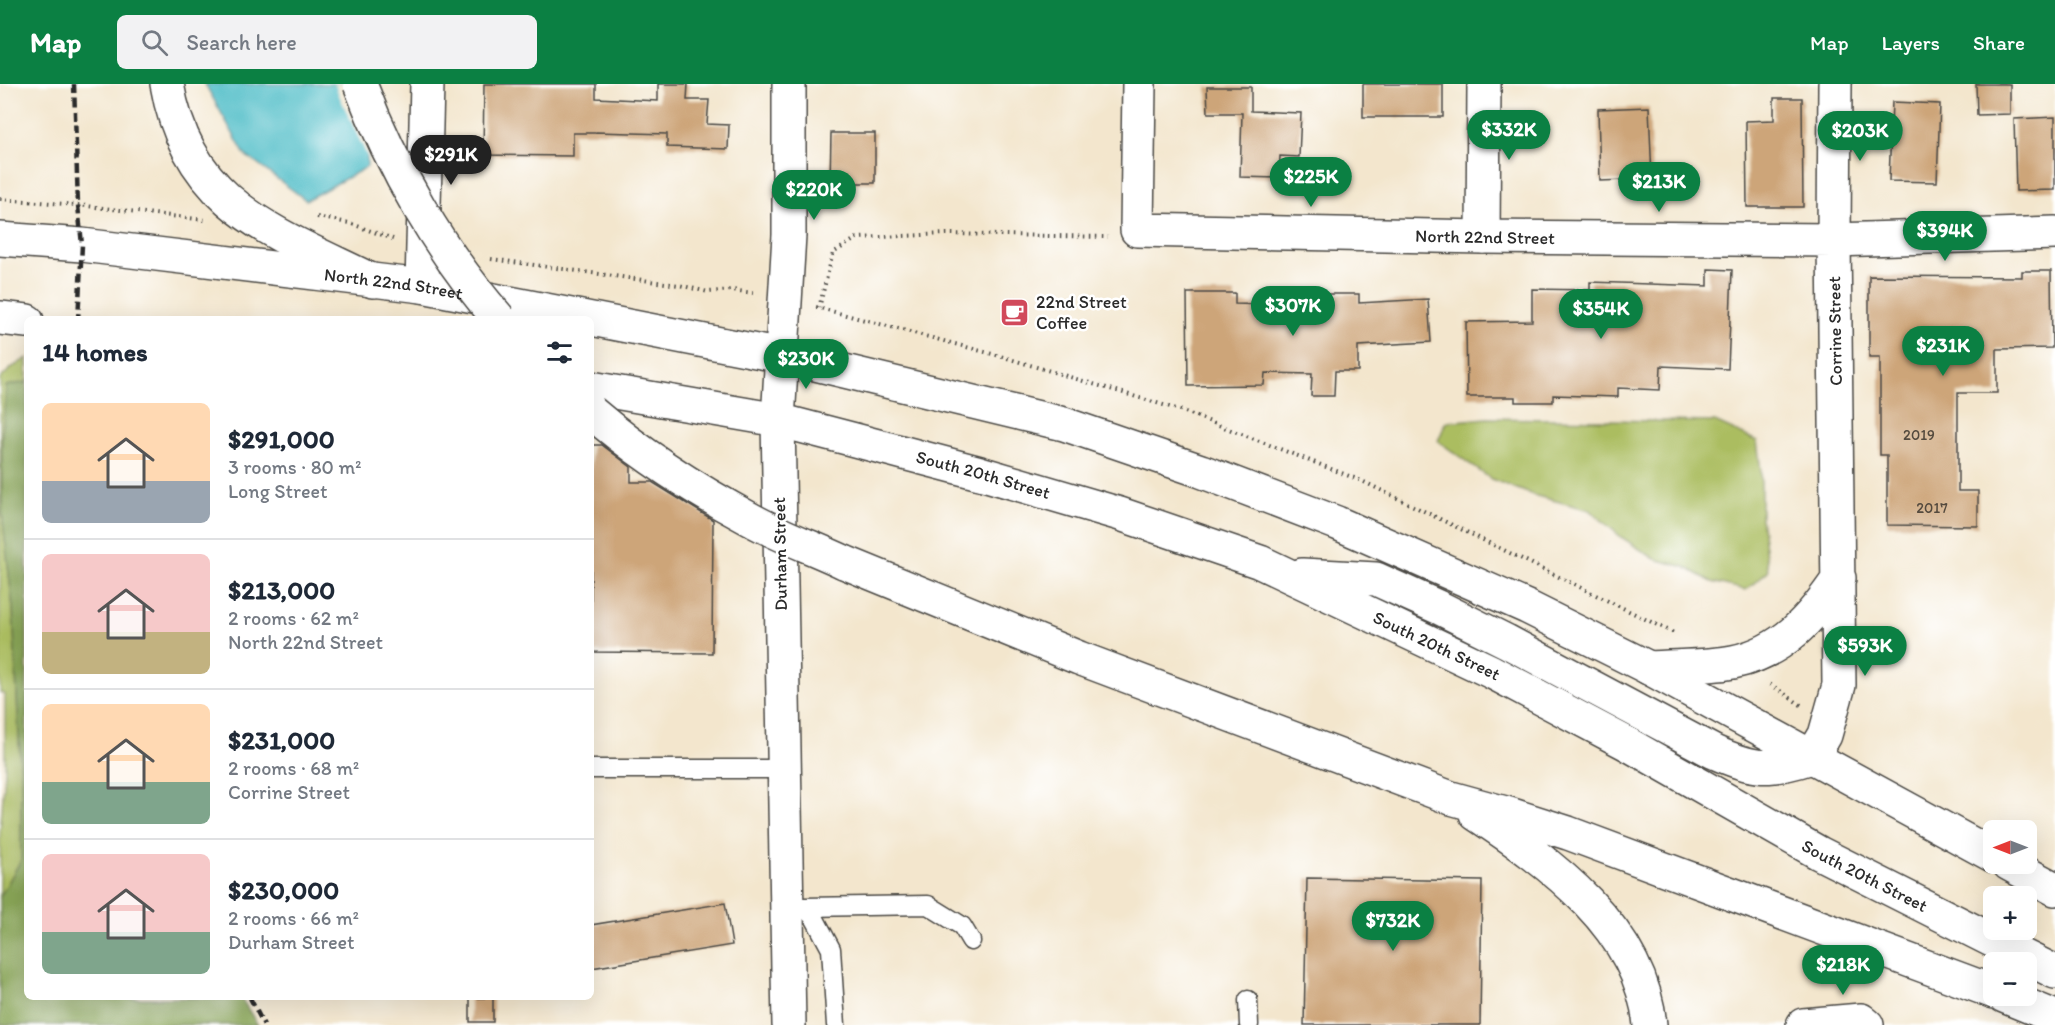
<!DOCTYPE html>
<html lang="en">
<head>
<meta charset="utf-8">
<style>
  body { margin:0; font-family:Itim,sans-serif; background:#f2f2f3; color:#1f2937; height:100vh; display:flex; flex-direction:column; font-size:22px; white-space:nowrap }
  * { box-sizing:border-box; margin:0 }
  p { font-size:20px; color:#747a83 }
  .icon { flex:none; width:33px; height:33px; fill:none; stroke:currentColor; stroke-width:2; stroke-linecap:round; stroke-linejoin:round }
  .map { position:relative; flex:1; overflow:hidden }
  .side { position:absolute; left:24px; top:232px; width:570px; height:684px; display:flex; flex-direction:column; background:#fff; border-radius:9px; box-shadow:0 6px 24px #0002 }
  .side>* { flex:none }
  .needle { width:39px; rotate:270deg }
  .buttons { position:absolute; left:1983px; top:736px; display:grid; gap:12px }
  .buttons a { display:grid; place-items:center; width:54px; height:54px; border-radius:9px; background:#fff; box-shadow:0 6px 24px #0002; font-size:30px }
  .price { position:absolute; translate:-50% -51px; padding:0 14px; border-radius:21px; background:#0b8043; color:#fff; font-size:20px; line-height:39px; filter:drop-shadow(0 2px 3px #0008) }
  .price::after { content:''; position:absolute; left:50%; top:36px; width:18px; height:14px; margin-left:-9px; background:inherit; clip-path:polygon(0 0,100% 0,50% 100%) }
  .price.current { background:#222; color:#fff }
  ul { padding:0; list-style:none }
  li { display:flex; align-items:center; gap:18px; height:150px; padding:0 18px }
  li+li { border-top:2px solid #e0e1e3 }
  li span { display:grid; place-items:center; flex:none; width:168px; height:120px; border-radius:9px; color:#555 }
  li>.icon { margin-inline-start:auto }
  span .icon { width:72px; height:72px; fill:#fffc; stroke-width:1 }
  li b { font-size:26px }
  h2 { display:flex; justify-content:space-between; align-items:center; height:72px; padding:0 18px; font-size:26px }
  header { display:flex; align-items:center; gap:36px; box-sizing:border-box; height:84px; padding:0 30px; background:#0b8043; color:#fff }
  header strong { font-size:28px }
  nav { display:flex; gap:33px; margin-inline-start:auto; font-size:21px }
  .search { width:420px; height:54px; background:#f2f2f3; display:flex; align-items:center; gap:15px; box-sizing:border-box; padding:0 21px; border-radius:9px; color:#747a83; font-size:22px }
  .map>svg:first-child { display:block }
</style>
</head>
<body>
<header>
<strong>Map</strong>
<div class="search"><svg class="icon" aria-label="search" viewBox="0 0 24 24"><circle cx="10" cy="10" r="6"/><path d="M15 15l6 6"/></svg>Search here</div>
<nav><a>Map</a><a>Layers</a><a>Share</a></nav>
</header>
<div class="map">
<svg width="2055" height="941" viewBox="0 0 2055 941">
  <rect width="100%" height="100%" fill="#fff"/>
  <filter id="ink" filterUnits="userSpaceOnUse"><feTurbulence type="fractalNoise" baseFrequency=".0167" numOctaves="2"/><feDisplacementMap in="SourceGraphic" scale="12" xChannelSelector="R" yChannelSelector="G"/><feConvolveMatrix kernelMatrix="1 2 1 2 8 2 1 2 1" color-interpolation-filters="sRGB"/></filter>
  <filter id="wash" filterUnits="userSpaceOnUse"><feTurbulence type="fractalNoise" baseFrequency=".008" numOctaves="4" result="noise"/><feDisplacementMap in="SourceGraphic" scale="24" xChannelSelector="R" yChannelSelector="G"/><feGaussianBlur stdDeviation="1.35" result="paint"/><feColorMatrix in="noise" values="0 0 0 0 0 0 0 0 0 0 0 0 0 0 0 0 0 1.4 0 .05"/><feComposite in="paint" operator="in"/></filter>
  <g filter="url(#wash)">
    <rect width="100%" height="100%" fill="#f3e6cd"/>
    <path fill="#abbd60" stroke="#6b7446" stroke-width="1.5" d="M 27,274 L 27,298 L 6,303 L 2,428 L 13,524 L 21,696 L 21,776 L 0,813 L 0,748 L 5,688 L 5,610 L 0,609 L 0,295 L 11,284 Z
      M 1487,334 L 1715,338 L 1757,357 L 1761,388 L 1761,434 L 1768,487 L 1746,506 L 1712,498 L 1685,483 L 1655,475 L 1621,453 L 1590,426 L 1533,411 L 1491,395 L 1438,357 L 1446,338 Z"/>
    <path fill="#88a456" stroke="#5a6840" stroke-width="1.5" d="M 27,298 L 27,914 L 241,914 L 258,941 L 0,941 L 0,813 L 21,776 L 21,696 L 13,524 L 2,428 L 2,352 L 6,302 Z"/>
    <path fill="#4fbdc7" stroke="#3d7479" stroke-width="1.5" d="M 205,0 L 369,0 L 367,83 L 306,116 L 245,71 Z"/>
    <path fill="#f3e6cd" d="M 335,0 L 372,0 L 370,78 L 340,13 Z"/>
    <g id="blocks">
      <path fill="#cda579" d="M 484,0 L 596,0 L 596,14 L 658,17 L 658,0 L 688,0 L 687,16 L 709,16 L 707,40 L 729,41 L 728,65 L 667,63 L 667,50 L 596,48 L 596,49 L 573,49 L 573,72 L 483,71 Z
        M 1363,0 L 1443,0 L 1443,33 L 1363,33 Z
        M 1976,0 L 2010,0 L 2010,30 L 1977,31 Z
        M 1207,3 L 1251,3 L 1251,27 L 1301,29 L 1299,73 L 1280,72 L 1279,94 L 1240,93 L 1242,29 L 1208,29 Z
        M 1774,14 L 1802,14 L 1803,123 L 1747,123 L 1746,37 L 1774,36 Z
        M 1892,18 L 1940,20 L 1937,98 L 1889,97 Z
        M 1649,23 L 1652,95 L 1600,97 L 1598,25 Z
        M 2055,33 L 2055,106 L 2016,107 L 2014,35 Z
        M 831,49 L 875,49 L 875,99 L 830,99 Z
        M 1708,185 L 1732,186 L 1728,285 L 1661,282 L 1660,306 L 1618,304 L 1618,313 L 1553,311 L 1553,318 L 1515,318 L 1515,313 L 1467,313 L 1466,238 L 1532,237 L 1532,205 L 1590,206 L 1590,198 L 1708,202 Z
        M 2022,187 L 2051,187 L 2052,264 L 1997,265 L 1997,309 L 1958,309 L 1958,407 L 1978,407 L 1978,442 L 1887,441 L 1887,371 L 1880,371 L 1880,273 L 1869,273 L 1869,192 L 2022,193 Z
        M 1187,209 L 1235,209 L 1235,220 L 1313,222 L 1313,210 L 1359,210 L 1359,219 L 1428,215 L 1431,258 L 1358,262 L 1358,287 L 1335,287 L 1334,312 L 1311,312 L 1312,290 L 1265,289 L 1264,301 L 1188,302 Z
        M 591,361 L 602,361 L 631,383 L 631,398 L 652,398 L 713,436 L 712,569 L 591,568 Z
        M 1307,794 L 1482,797 L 1480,941 L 1304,941 Z
        M 725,819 L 732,861 L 591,884 L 591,841 Z
        M 470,914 L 493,914 L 493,938 L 470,938 Z"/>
    </g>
  </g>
  <g filter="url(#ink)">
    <use href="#blocks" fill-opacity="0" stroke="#494743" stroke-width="1.5"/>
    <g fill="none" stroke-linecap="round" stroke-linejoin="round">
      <defs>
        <path id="service" d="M 591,685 L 784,685
          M 797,823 L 805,823 L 815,835 L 831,865 L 836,941
          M 805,823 L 928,821 L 962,842 L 971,857
          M 1248,916 L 1249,941"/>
        <path id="minor" d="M 1139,0 L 1137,146 L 1483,153
          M 1834,156 L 1835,0
          M 422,202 L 427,0
          M 789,941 L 778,336 L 789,151 L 789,0"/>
        <path id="tertiary" d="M 1484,0 L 1483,153 L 1834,156 L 2055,149
          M 1649,584 C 1676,582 1706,583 1733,578 C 1783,568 1812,534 1839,494
          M 1812,673 L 1825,651 L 1839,601 L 1834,156
          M 1803,941 L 1861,936 L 1867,941"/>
        <g id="primary">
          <path id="s1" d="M 0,155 L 82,161 L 422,202 L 782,272 L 1064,340 L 1201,387 L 1337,439 L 1527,523 L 1649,584 L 1994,772"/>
          <path d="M 0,234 L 27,237"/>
          <path id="s2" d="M 591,304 L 778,336 L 851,355 L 980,389 L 1120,430 L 1260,478 L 1492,588 L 1626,659 L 1819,769 L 2055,888"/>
          <path d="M 1302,491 L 1376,495 L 1440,524 L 1506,557 L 1714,668 C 1755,686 1769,687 1812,673"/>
          <path d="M 2009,780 L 2055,805"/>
        </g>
        <path id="motorway" d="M 167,0 C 188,122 274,148 373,197
          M 844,478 L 1079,574 L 1451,714 L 1509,730 L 1568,749 L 1994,908
          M 1476,730 C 1550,779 1641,844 1650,941
          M 2004,912 L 2055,933"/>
      </defs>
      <use href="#service" stroke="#494743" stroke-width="21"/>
      <use href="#minor" stroke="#494743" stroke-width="36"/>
      <use href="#tertiary" stroke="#494743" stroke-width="36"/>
      <use href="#primary" stroke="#494743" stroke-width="36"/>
      <use href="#motorway" stroke="#494743" stroke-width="36"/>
      <path stroke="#494743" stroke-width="4" stroke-dasharray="1.5 4.5" stroke-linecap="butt" d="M 0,115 L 78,121 L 205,136
        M 317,133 L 349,139 L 393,155
        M 491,175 L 679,201 L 708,208 L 732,206 L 753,209
        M 816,223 L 1000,272 L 1180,326 L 1362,397 L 1676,550
        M 819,224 L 833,169 L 857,154 L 947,150 L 1108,153
        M 1770,600 L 1801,621"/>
      <use href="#service" stroke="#fff" stroke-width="18"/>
      <use href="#minor" stroke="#fff" stroke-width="33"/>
      <use href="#tertiary" stroke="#fff" stroke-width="33"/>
      <use href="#primary" stroke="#fff" stroke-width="33"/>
      <use href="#motorway" stroke="#fff" stroke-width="33"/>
      <path stroke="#2b2b2b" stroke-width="4.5" stroke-dasharray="9 4.5" stroke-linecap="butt" d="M 74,0 L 78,121 L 82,161 L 78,236
        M 250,914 L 264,941"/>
      <defs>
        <path id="motorway-bridge" d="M 360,0 C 392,84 440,168 500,236
          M 591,328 C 640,370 694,405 752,436 C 781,452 814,464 844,478"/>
      </defs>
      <use href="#motorway-bridge" stroke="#494743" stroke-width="36" stroke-linecap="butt"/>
      <use href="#motorway-bridge" stroke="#fff" stroke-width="33"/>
    </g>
  </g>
  <defs>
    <symbol id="cafe-square" viewBox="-11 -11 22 22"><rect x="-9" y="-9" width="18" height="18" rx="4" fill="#d1495b" stroke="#fff"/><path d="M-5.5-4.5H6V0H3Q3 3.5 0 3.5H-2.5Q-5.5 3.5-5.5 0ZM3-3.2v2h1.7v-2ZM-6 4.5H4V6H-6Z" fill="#fff"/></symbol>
  </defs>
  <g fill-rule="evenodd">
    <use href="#cafe-square" x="998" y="212" width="33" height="33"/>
  </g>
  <g text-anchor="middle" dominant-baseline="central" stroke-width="5" stroke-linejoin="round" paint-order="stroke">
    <g font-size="15" fill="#544a3e">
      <text x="1919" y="351">2019</text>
      <text x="1932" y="424">2017</text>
    </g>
    <g font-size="18" fill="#2b2b2b" stroke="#fff">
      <text transform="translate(1485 153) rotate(1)">North 22nd Street</text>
      <text stroke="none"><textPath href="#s1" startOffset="396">North 22nd Street</textPath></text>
      <text transform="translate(1835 247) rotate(-91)">Corrine Street</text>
      <text stroke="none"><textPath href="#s2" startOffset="402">South 20th Street</textPath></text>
      <text transform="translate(780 470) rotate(-91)">Durham Street</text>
      <text stroke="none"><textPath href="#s2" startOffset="888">South 20th Street</textPath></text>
      <text stroke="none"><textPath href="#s2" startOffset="1374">South 20th Street</textPath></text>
    </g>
    <g font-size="18" fill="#2b2b2b" stroke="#fff" text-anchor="start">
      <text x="1036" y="218">22nd Street<tspan x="1036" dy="21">Coffee</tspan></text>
    </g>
  </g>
</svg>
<div class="buttons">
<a><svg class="needle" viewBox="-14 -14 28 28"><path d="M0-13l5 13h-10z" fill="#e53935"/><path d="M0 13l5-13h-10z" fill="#747a83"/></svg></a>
<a>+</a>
<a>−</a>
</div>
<b class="price" style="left:1509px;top:77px">$332K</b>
<b class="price" style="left:1860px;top:78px">$203K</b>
<b class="price current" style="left:451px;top:102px">$291K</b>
<b class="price" style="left:1311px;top:124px">$225K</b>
<b class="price" style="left:1659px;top:129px">$213K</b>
<b class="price" style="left:814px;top:137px">$220K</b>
<b class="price" style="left:1945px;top:178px">$394K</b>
<b class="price" style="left:1293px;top:253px">$307K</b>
<b class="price" style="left:1601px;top:256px">$354K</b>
<b class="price" style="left:1943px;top:293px">$231K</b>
<b class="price" style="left:806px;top:306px">$230K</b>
<b class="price" style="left:1865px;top:593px">$593K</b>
<b class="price" style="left:1393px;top:868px">$732K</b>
<b class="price" style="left:1843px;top:912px">$218K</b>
<section class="side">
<h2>14 homes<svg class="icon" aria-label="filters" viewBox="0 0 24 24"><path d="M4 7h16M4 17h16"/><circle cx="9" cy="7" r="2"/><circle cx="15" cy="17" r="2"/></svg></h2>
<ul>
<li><span style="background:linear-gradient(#ffd9b3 65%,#9aa5b1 0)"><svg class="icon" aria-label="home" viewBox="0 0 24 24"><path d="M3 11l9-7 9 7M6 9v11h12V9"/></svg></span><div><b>$291,000</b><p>3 rooms · 80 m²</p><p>Long Street</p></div></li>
<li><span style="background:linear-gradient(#f6c9c9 65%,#c2b280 0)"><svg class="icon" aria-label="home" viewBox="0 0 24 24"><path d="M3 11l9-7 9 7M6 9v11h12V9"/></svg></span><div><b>$213,000</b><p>2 rooms · 62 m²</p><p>North 22nd Street</p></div></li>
<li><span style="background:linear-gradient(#ffd9b3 65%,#7fa58c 0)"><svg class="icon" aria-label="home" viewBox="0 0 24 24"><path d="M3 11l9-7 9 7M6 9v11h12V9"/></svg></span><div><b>$231,000</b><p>2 rooms · 68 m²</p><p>Corrine Street</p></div></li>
<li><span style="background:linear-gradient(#f6c9c9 65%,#7fa58c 0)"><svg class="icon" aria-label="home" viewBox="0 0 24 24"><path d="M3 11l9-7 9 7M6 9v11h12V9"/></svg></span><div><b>$230,000</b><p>2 rooms · 66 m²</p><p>Durham Street</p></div></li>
</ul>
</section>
</div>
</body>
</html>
